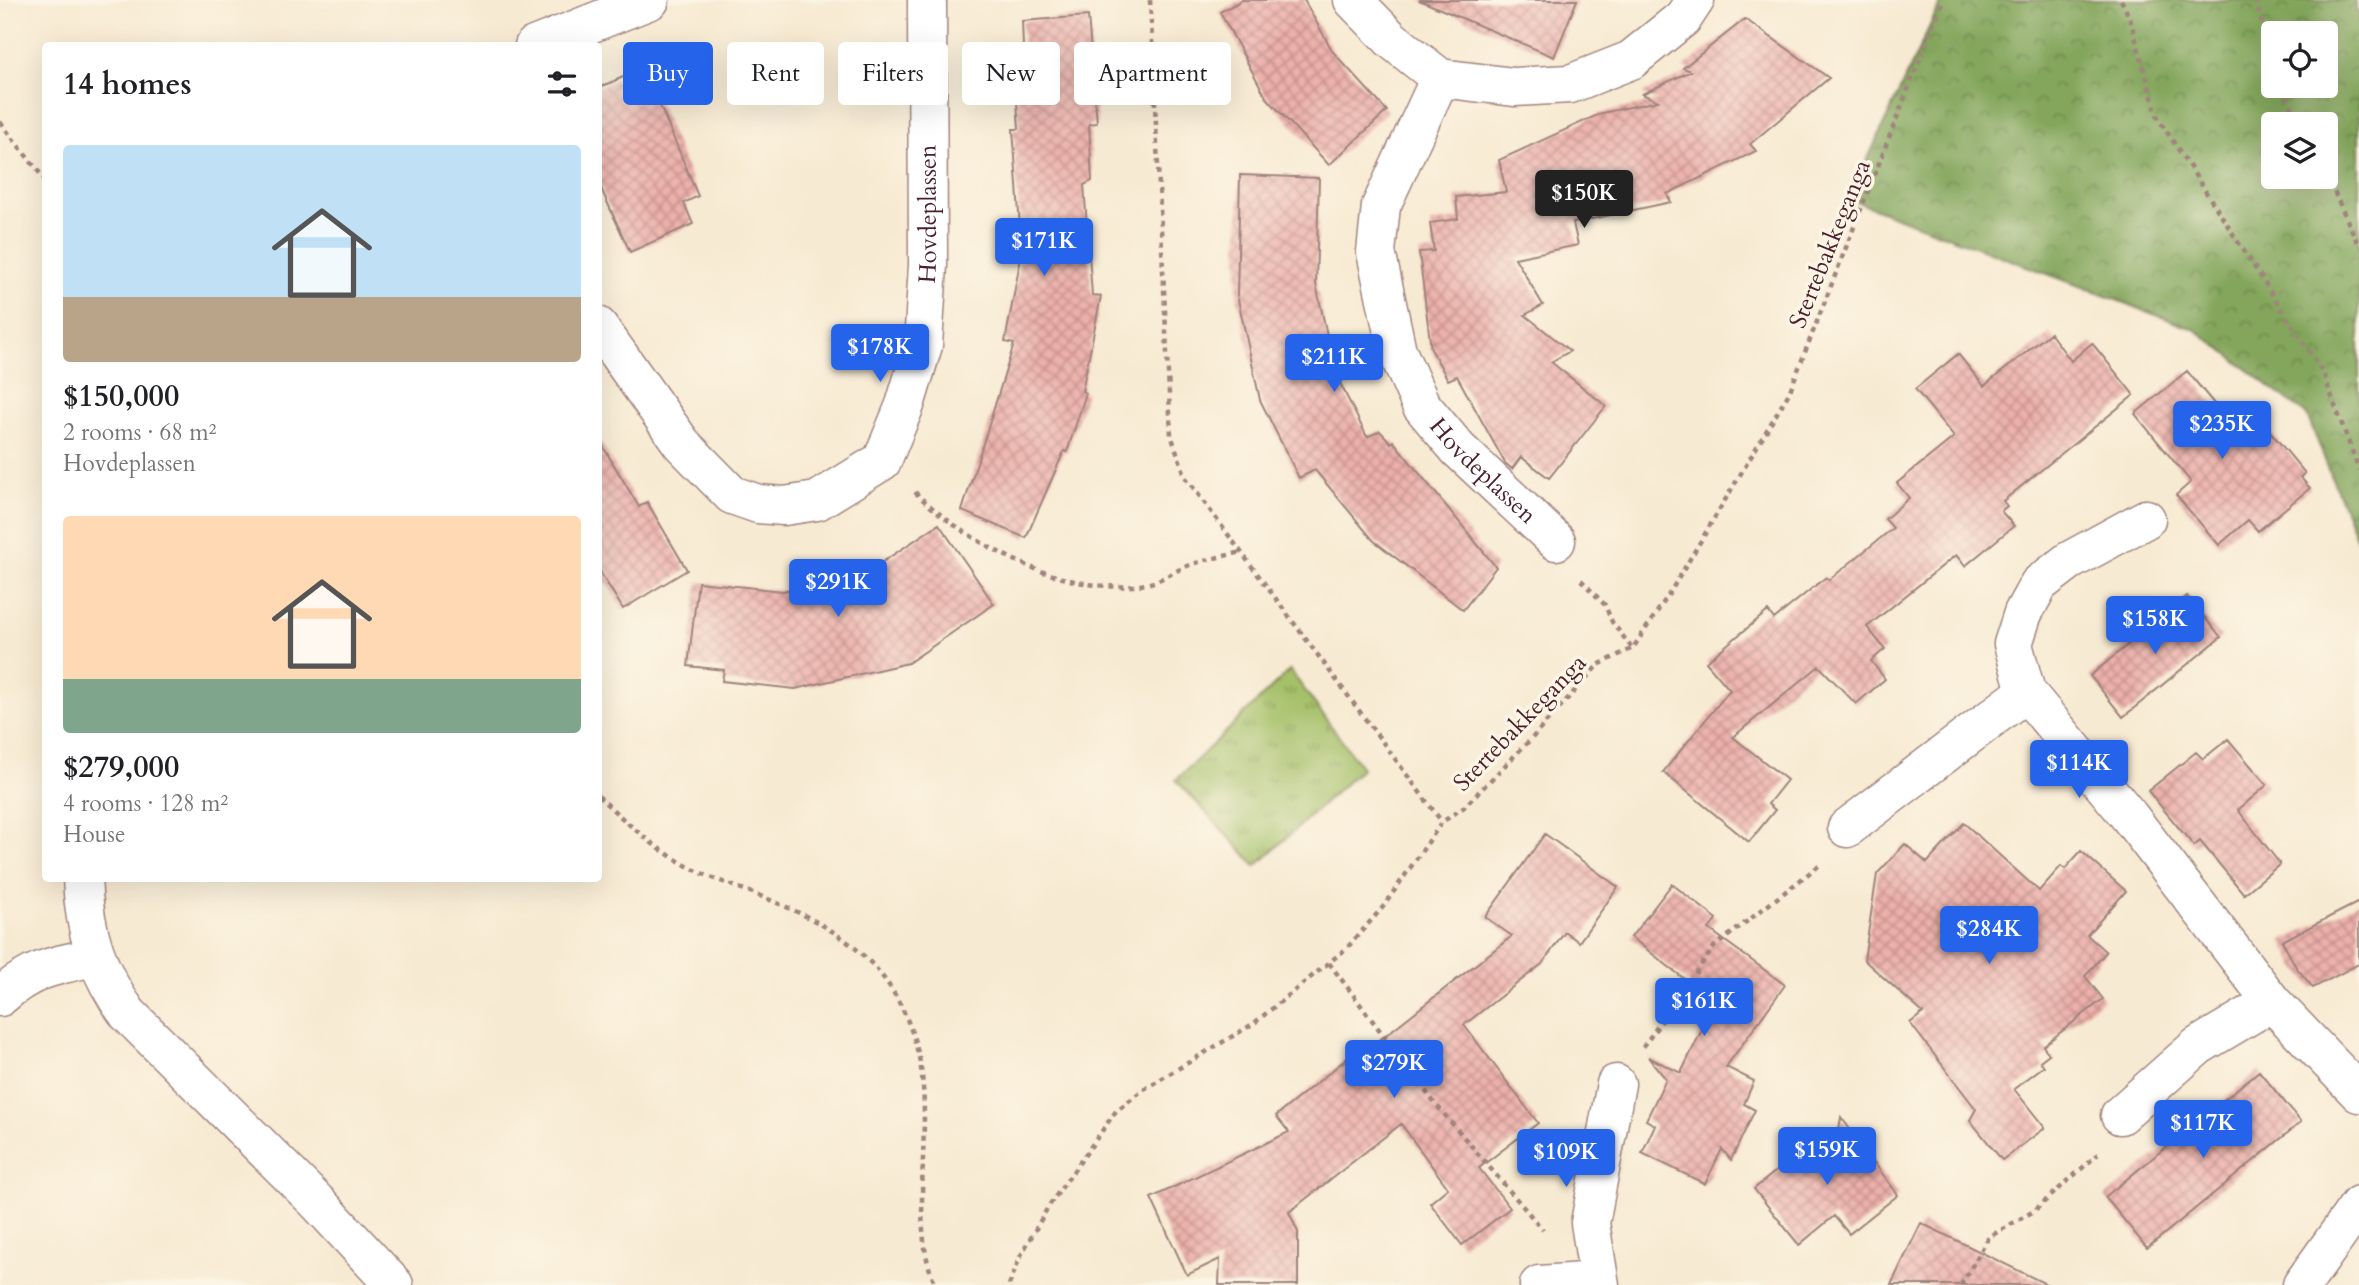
<!DOCTYPE html>
<html lang="en">
<head>
<meta charset="utf-8">
<style>
  body { margin:0; font-family:Cardo,serif; background:#f6f6f6; color:#202124; height:100vh; display:flex; flex-direction:column; font-size:26px; white-space:nowrap }
  * { box-sizing:border-box; margin:0 }
  p { font-size:23px; color:#757577 }
  .icon { flex:none; width:38px; height:38px; fill:none; stroke:currentColor; stroke-width:2; stroke-linecap:round; stroke-linejoin:round }
  .map { position:relative; flex:1; overflow:hidden }
  .panel { position:absolute; left:42px; top:42px; width:560px; height:840px; display:flex; flex-direction:column; background:#fff; border-radius:7px; box-shadow:0 7px 28px #0002 }
  .panel>* { flex:none }
  .guide { position:absolute; left:623px; top:42px; width:665px; height:63px; display:flex; gap:14px }
  .controls { position:absolute; left:2261px; top:21px; display:grid; gap:14px }
  .controls a { display:grid; place-items:center; width:77px; height:77px; border-radius:7px; background:#fff; box-shadow:0 7px 28px #0002; font-size:35px }
  .price { position:absolute; translate:-50% -60px; padding:0 16px; border-radius:7px; background:#2563eb; color:#fff; font-size:23px; line-height:46px; filter:drop-shadow(0 2px 4px #0008) }
  .price::after { content:''; position:absolute; left:50%; top:42px; width:21px; height:16px; margin-left:-10px; background:inherit; clip-path:polygon(0 0,100% 0,50% 100%) }
  .price.current { background:#222; color:#fff }
  ul { padding:0; list-style:none }
  li { display:grid; align-content:center; gap:14px; height:371px; padding:0 21px }
  li span { display:grid; place-items:center; height:217px; border-radius:7px; color:#555 }
  li>.icon { margin-inline-start:auto }
  span .icon { width:126px; height:126px; fill:#fffc; stroke-width:1 }
  li b { font-size:30px }
  h2 { display:flex; justify-content:space-between; align-items:center; height:84px; padding:0 21px; font-size:30px }
  .pill { padding:0 24px; border-radius:7px; background:#fff; box-shadow:0 7px 28px #0002; font-size:24px; line-height:63px }
  .pill.current { background:#2563eb; color:#fff }
  .map>svg:first-child { display:block }
</style>
</head>
<body>
<div class="map">
<svg width="2359" height="1285" viewBox="0 0 2359 1285">
  <defs>
    <pattern id="forest-crowns" width="20" height="18" patternUnits="userSpaceOnUse" patternTransform="scale(1.75)"><rect width="20" height="18" fill="#83a65c"/><path d="M2 6a3 3 0 1 1 6 0M12 15a3 3 0 1 1 6 0" fill="none" stroke="#6d874c"/></pattern>
    <pattern id="park-tufts" width="24" height="20" patternUnits="userSpaceOnUse" patternTransform="scale(1.75)"><rect width="24" height="20" fill="#a4c067"/><path d="M3 7l-1-3M5 7V3M7 7l1-3M15 17l-1-3M17 17v-4M19 17l1-3" fill="none" stroke="#889b55"/></pattern>
    <pattern id="building-cross-hatch" width="8" height="8" patternUnits="userSpaceOnUse" patternTransform="scale(1.75)"><rect width="8" height="8" fill="#edb1ab"/><path d="M0 0l8 8M0 8l8-8" fill="none" stroke="#c28f8b"/></pattern>
  </defs>
  <rect width="100%" height="100%" fill="#fcf5e5"/>
  <filter id="ink" filterUnits="userSpaceOnUse"><feTurbulence type="fractalNoise" baseFrequency=".0143" numOctaves="2"/><feDisplacementMap in="SourceGraphic" scale="14" xChannelSelector="R" yChannelSelector="G"/><feConvolveMatrix kernelMatrix="1 2 1 2 8 2 1 2 1" color-interpolation-filters="sRGB"/></filter>
  <filter id="wash" filterUnits="userSpaceOnUse"><feTurbulence type="fractalNoise" baseFrequency=".00686" numOctaves="4" result="noise"/><feDisplacementMap in="SourceGraphic" scale="28" xChannelSelector="R" yChannelSelector="G"/><feGaussianBlur stdDeviation="1.57" result="paint"/><feColorMatrix in="noise" values="0 0 0 0 0 0 0 0 0 0 0 0 0 0 0 0 0 1.4 0 .05"/><feComposite in="paint" operator="in"/></filter>
  <g filter="url(#wash)">
    <rect width="100%" height="100%" fill="#f7ead2"/>
    <path fill="url(#forest-crowns)" stroke="#666244" stroke-width="2" fill-rule="evenodd" d="M 1942,0 L 2354,0 L 2359,17 L 2359,545 L 2307,415 L 2196,330 L 1849,199 ZM 2273,33 L 2326,33 L 2326,86 L 2273,86 ZM 2273,124 L 2326,124 L 2326,177 L 2273,177 Z"/>
    <path fill="url(#park-tufts)" stroke="#777049" stroke-width="2" d="M 1290,670 L 1362,768 L 1256,866 L 1176,780 Z"/>
    <g id="blocks">
      <path fill="url(#building-cross-hatch)" d="M 1242,0 L 1304,0 L 1333,52 L 1387,111 L 1329,165 L 1266,97 L 1220,12 Z
        M 1419,0 L 1577,0 L 1554,57 Z
        M 1088,16 L 1097,123 L 1089,124 L 1092,181 L 1084,185 L 1092,295 L 1101,296 L 1082,391 L 1086,393 L 1067,452 L 1064,451 L 1026,538 L 962,511 L 1014,344 L 1005,342 L 1024,241 L 1021,242 L 1013,129 L 1019,129 L 1013,48 L 1023,47 L 1022,21 Z
        M 1745,19 L 1829,78 L 1750,144 L 1756,151 L 1667,194 L 1671,202 L 1573,223 L 1578,245 L 1515,258 L 1543,305 L 1525,315 L 1570,351 L 1551,362 L 1606,406 L 1549,478 L 1521,457 L 1512,469 L 1505,463 L 1457,376 L 1448,380 L 1431,349 L 1419,252 L 1434,251 L 1430,223 L 1458,219 L 1456,197 L 1506,192 L 1499,160 L 1602,113 L 1658,101 L 1642,94 L 1691,71 L 1683,68 Z
        M 639,70 L 651,98 L 656,96 L 698,196 L 684,203 L 693,224 L 630,252 L 598,182 L 598,88 Z
        M 1240,175 L 1319,178 L 1316,284 L 1335,373 L 1367,437 L 1380,431 L 1391,443 L 1393,441 L 1496,567 L 1463,610 L 1373,540 L 1315,470 L 1299,478 L 1260,400 L 1237,295 Z
        M 2050,333 L 2071,361 L 2092,343 L 2134,395 L 2003,501 L 2007,506 L 2001,511 L 2014,526 L 1965,566 L 1956,555 L 1867,627 L 1885,649 L 1871,661 L 1885,679 L 1856,704 L 1819,666 L 1733,737 L 1787,780 L 1768,804 L 1775,810 L 1749,842 L 1663,772 L 1730,690 L 1706,662 L 1768,611 L 1774,619 L 1826,577 L 1829,580 L 1893,528 L 1885,519 L 1909,498 L 1897,483 L 1954,437 L 1915,389 L 1958,354 L 1984,386 Z
        M 2187,371 L 2243,439 L 2263,423 L 2305,473 L 2300,477 L 2310,488 L 2258,531 L 2248,520 L 2219,545 L 2176,495 L 2191,482 L 2135,414 Z
        M 598,438 L 639,507 L 647,502 L 687,570 L 623,609 L 598,569 Z
        M 939,524 L 994,604 L 908,663 L 795,689 L 722,681 L 724,670 L 688,666 L 698,582 L 783,591 L 872,569 Z
        M 2187,596 L 2221,637 L 2123,717 L 2090,676 Z
        M 2228,739 L 2267,785 L 2238,810 L 2280,864 L 2244,894 L 2200,841 L 2194,846 L 2148,791 L 2196,752 L 2203,759 Z
        M 1964,823 L 2039,891 L 2061,866 L 2065,869 L 2081,851 L 2126,891 L 2087,935 L 2106,952 L 2085,976 L 2103,999 L 2043,1046 L 2049,1054 L 2040,1061 L 2044,1066 L 2014,1089 L 2045,1128 L 2002,1160 L 1970,1120 L 1976,1109 L 1910,1023 L 1923,1013 L 1864,960 L 1877,874 L 1905,844 L 1927,863 Z
        M 1545,834 L 1618,887 L 1579,942 L 1565,932 L 1542,964 L 1464,1025 L 1538,1123 L 1479,1168 L 1510,1208 L 1462,1245 L 1430,1203 L 1448,1188 L 1401,1124 L 1289,1212 L 1298,1232 L 1298,1285 L 1219,1285 L 1220,1259 L 1187,1275 L 1151,1198 L 1289,1132 L 1276,1116 L 1346,1059 L 1349,1064 L 1512,936 L 1485,917 Z
        M 1672,884 L 1717,919 L 1709,929 L 1785,985 L 1726,1067 L 1754,1081 L 1744,1104 L 1755,1110 L 1731,1160 L 1722,1149 L 1705,1184 L 1642,1153 L 1655,1125 L 1646,1120 L 1666,1079 L 1648,1057 L 1681,1073 L 1715,1003 L 1631,937 Z
        M 2359,902 L 2359,964 L 2313,988 L 2296,967 L 2282,941 Z
        M 2259,1071 L 2301,1122 L 2147,1248 L 2105,1197 Z
        M 1841,1117 L 1898,1195 L 1849,1234 L 1834,1216 L 1799,1245 L 1754,1189 L 1815,1139 L 1836,1150 Z
        M 1921,1223 L 2048,1285 L 1891,1285 Z"/>
    </g>
  </g>
  <g filter="url(#ink)">
    <use href="#blocks" fill-opacity="0" stroke="#a0847e" stroke-width="2"/>
    <g fill="none" stroke-linecap="round" stroke-linejoin="round">
      <defs>
        <g id="minor">
          <path d="M 1353,0 L 1392,40 L 1440,78 L 1514,87 L 1570,84 L 1631,60 L 1683,18 L 1695,0"/>
          <path d="M 534,46 L 650,0"/>
          <path id="s1" d="M 1440,78 L 1381,206 L 1376,252 L 1397,351 L 1421,405 L 1458,449 L 1556,541"/>
          <path id="s2" d="M 598,326 L 682,444 L 732,495 L 758,504 L 784,506 L 817,501 L 882,461 L 905,405 L 923,345 L 928,265 L 927,0"/>
          <path d="M 2146,519 L 2069,561 L 2039,584 L 2023,613 L 2013,644 L 2026,692 L 2129,816 L 2272,1002 L 2359,1093"/>
          <path d="M 1847,828 L 2026,692"/>
          <path d="M 82,878 C 84,931 97,972 128,1014 L 320,1205 L 394,1285"/>
          <path d="M 0,997 C 31,969 55,965 95,957"/>
          <path d="M 2120,1115 L 2198,1046 L 2272,1002"/>
          <path d="M 1539,1285 L 1598,1281"/>
          <path d="M 1600,1285 L 1590,1223 L 1616,1084"/>
          <path d="M 2302,1285 L 2359,1205"/>
        </g>
      </defs>
      <use href="#minor" stroke="#a0847e" stroke-width="41"/>
      <path stroke="#a0847e" stroke-width="4.5" stroke-dasharray="5 5" stroke-linecap="butt" d="M 1150,0 L 1171,435 L 1186,478 L 1442,822
        M 2121,0 L 2130,19 L 2158,118 L 2323,373 L 2359,470
        M 2255,0 L 2273,56
        M 2284,86 L 2298,124
        M 0,122 L 46,181
        M 2326,174 L 2359,246
        M 915,492 C 967,544 1070,599 1146,584 C 1161,581 1176,570 1190,565 C 1207,559 1225,556 1242,552
        M 1581,580 L 1605,605 L 1612,622 L 1632,648
        M 598,796 C 623,819 648,843 677,860 C 699,874 726,883 750,892 C 834,924 895,960 918,1053 C 935,1122 907,1228 936,1285
        M 1329,963 L 1433,1101 L 1543,1230
        M 1643,1047 L 1714,947 L 1821,864
        M 1009,1285 L 1020,1257 L 1048,1207 L 1116,1111 L 1144,1089 L 1253,1024 L 1347,948 L 1383,907 L 1442,822 L 1463,808 L 1533,737 L 1598,665 L 1633,648 L 1669,594 L 1789,393 L 1943,0
        M 1961,1285 L 1989,1237 L 2034,1211 L 2098,1154"/>
      <use href="#minor" stroke="#fff" stroke-width="38"/>
    </g>
  </g>
  <g text-anchor="middle" dominant-baseline="central" stroke-width="7" stroke-linejoin="round" paint-order="stroke">
    <g font-size="24" fill="#4a1f2b" stroke="#fcf5e5">
      <text stroke="none"><textPath href="#s2" startOffset="634">Hovdeplassen</textPath></text>
      <text transform="translate(1830 244) rotate(-68)">Stertebakkeganga</text>
      <text stroke="none"><textPath href="#s1" startOffset="438">Hovdeplassen</textPath></text>
      <text transform="translate(1520 723) rotate(-46)">Stertebakkeganga</text>
    </g>
  </g>
</svg>
<div class="controls">
<a><svg class="icon" aria-label="locate" viewBox="0 0 24 24"><circle cx="12" cy="12" r="6"/><path d="M12 2v4M12 18v4M2 12h4M18 12h4"/></svg></a>
<a><svg class="icon" aria-label="layers" viewBox="0 0 24 24"><path d="M12 4l9 5-9 5-9-5zM3 14l9 5 9-5"/></svg></a>
</div>
<b class="price current" style="left:1584px;top:230px">$150K</b>
<b class="price" style="left:1044px;top:278px">$171K</b>
<b class="price" style="left:880px;top:384px">$178K</b>
<b class="price" style="left:1334px;top:394px">$211K</b>
<b class="price" style="left:2222px;top:461px">$235K</b>
<b class="price" style="left:838px;top:619px">$291K</b>
<b class="price" style="left:2155px;top:656px">$158K</b>
<b class="price" style="left:2079px;top:800px">$114K</b>
<b class="price" style="left:1989px;top:966px">$284K</b>
<b class="price" style="left:1704px;top:1038px">$161K</b>
<b class="price" style="left:1394px;top:1100px">$279K</b>
<b class="price" style="left:2203px;top:1160px">$117K</b>
<b class="price" style="left:1827px;top:1187px">$159K</b>
<b class="price" style="left:1566px;top:1189px">$109K</b>
<div class="guide">
<a class="pill current">Buy</a>
<a class="pill">Rent</a>
<a class="pill">Filters</a>
<a class="pill">New</a>
<a class="pill">Apartment</a>
</div>
<section class="panel">
<h2>14 homes<svg class="icon" aria-label="filters" viewBox="0 0 24 24"><path d="M4 7h16M4 17h16"/><circle cx="9" cy="7" r="2"/><circle cx="15" cy="17" r="2"/></svg></h2>
<ul>
<li><span style="background:linear-gradient(#bfe0f5 70%,#b9a48a 0)"><svg class="icon" aria-label="home" viewBox="0 0 24 24"><path d="M3 11l9-7 9 7M6 9v11h12V9"/></svg></span><div><b>$150,000</b><p>2 rooms · 68 m²</p><p>Hovdeplassen</p></div></li>
<li><span style="background:linear-gradient(#ffd9b3 75%,#7fa58c 0)"><svg class="icon" aria-label="home" viewBox="0 0 24 24"><path d="M3 11l9-7 9 7M6 9v11h12V9"/></svg></span><div><b>$279,000</b><p>4 rooms · 128 m²</p><p>House</p></div></li>
</ul>
</section>
</div>
</body>
</html>
